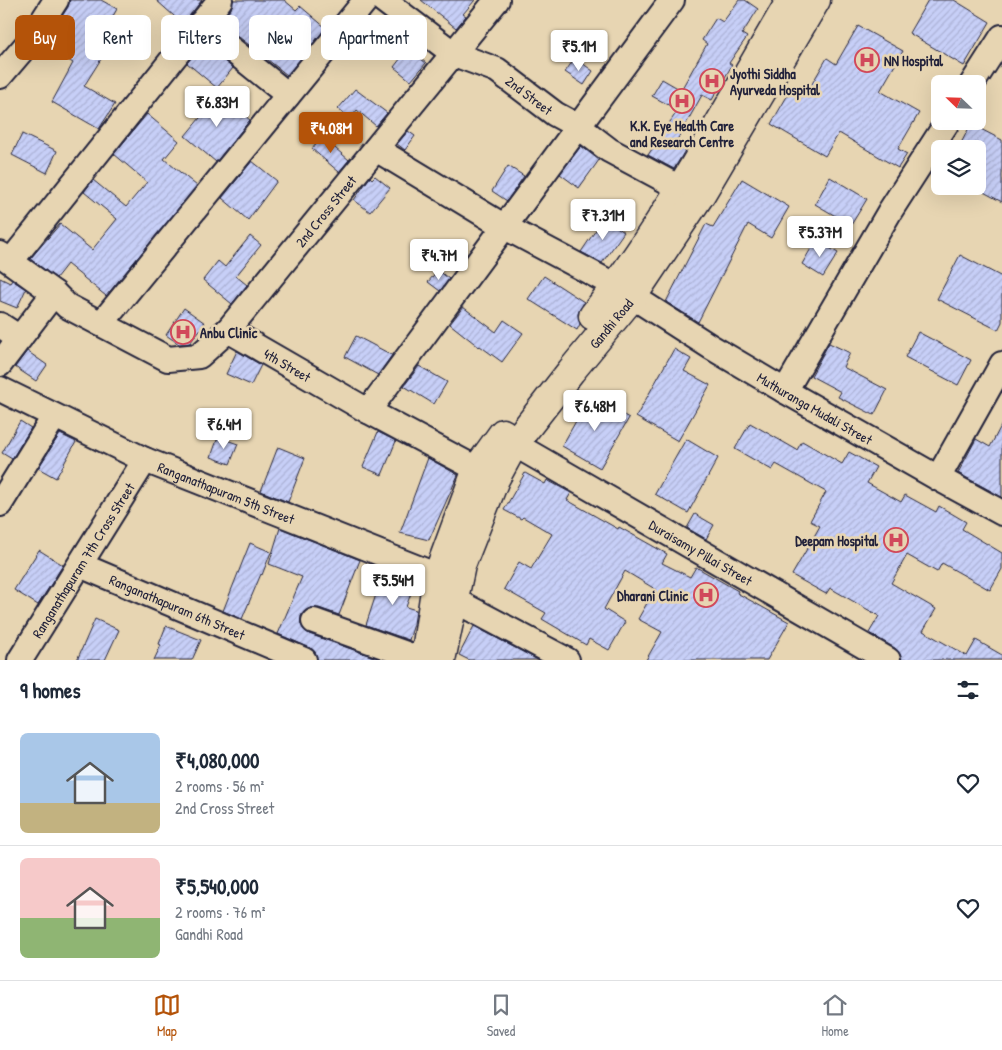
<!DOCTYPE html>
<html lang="en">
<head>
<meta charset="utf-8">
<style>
  body { margin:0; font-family:"Patrick Hand",sans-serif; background:#f2f2f3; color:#1f2937; height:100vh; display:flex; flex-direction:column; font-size:19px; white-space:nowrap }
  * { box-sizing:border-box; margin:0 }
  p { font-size:16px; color:#747a83 }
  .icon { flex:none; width:28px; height:28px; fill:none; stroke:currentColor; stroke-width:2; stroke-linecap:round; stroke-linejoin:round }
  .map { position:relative; height:660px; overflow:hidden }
  .panel { display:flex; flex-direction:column; background:#fff; flex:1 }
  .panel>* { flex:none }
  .hud { position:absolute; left:15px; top:15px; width:500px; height:45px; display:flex; gap:10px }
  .needle { width:32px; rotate:293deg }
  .controls { position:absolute; left:931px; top:75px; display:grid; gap:10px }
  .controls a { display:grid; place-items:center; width:55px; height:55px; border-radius:8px; background:#fff; box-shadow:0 5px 20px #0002; font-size:25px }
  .price { position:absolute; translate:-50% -42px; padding:0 11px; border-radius:5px; background:#fff; color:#222; font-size:16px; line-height:32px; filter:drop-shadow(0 1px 2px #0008) }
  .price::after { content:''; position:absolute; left:50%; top:30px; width:15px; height:11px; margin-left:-8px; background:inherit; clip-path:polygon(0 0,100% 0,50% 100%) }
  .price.selected { background:#b45309; color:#fff }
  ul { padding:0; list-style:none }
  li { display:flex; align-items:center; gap:15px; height:125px; padding:0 20px }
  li+li { border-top:1px solid #e0e1e3 }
  li span { display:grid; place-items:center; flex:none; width:140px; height:100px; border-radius:8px; color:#555 }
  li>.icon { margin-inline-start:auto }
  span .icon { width:60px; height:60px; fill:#fffc; stroke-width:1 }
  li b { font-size:21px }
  h2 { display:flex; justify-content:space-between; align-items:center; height:60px; padding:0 20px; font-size:21px }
  .pill { padding:0 18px; border-radius:8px; background:#fff; box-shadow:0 5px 20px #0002; font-size:18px; line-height:45px }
  .pill.selected { background:#b45309; color:#fff }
  .dock { display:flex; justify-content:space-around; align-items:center; height:70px; border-top:1px solid #e0e1e3; background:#fff; font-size:14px; color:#747a83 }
  .dock a { display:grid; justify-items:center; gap:2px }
  .dock .selected { color:#b45309 }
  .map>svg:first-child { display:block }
</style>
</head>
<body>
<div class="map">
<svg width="1002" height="660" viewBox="0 0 1002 660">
  <defs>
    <pattern id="building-hatch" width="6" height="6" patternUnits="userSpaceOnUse" patternTransform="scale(1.25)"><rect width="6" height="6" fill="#c7cff7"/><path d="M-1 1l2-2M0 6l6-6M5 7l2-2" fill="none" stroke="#abb1d5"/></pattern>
  </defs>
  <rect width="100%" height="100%" fill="#e7d5b2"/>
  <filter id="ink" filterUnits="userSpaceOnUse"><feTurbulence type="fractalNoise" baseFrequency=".02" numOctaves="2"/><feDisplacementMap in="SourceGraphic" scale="10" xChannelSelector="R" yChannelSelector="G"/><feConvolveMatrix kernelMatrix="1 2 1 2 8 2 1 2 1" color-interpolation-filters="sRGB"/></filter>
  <g filter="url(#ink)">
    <path fill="url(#building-hatch)" stroke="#22223b" d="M 70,0 L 101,0 L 117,9 L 98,42 L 108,48 L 84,86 L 115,104 L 99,129 L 52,102 L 73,63 L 44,44 L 68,7 Z
      M 156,0 L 202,0 L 183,24 Z
      M 233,0 L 284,0 L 296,10 L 300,6 L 326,28 L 287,75 L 220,22 L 231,9 Z
      M 421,0 L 475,0 L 463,14 L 466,16 L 456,28 Z
      M 739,0 L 745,0 L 758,9 L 742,34 L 747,37 L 729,63 L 732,65 L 712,100 L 702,95 L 677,140 L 687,147 L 674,169 L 648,155 L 678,110 L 652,96 L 662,79 L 681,90 L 707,44 L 702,40 L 716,18 L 723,22 Z
      M 928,0 L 954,0 L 990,22 L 964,66 L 909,33 Z
      M 858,26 L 903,51 L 880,91 L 919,113 L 898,149 L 907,154 L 898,168 L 839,133 L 825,156 L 771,124 L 793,86 L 806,94 L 827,58 L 836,64 Z
      M 203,44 L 233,68 L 217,88 L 187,63 Z
      M 408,49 L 426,63 L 411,81 L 394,67 Z
      M 575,58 L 593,71 L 584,85 L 565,72 Z
      M 355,89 L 387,113 L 376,126 L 357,110 L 350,119 L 338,109 Z
      M 219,95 L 250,120 L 216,162 L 185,136 Z
      M 147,114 L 179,141 L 164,159 L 197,186 L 106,296 L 67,264 L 56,278 L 30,259 L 60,224 L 92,250 L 117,219 L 84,192 L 93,180 L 126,207 L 147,182 L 114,154 Z
      M 971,124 L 1002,140 L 1002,202 L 978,189 L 978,149 L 958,149 Z
      M 408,131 L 415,136 L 405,150 L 397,144 Z
      M 22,134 L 57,151 L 47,173 L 12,155 Z
      M 322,137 L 349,160 L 339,172 L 312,149 Z
      M 581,146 L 599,160 L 579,188 L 560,174 Z
      M 252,161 L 277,181 L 248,220 L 222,198 Z
      M 508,166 L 524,176 L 507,201 L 492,191 Z
      M 375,176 L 390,188 L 370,212 L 354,200 L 370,177 L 372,179 Z
      M 830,177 L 867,199 L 851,225 L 815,204 Z
      M 742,179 L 789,207 L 771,238 L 748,224 L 698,322 L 666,302 L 706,224 L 713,227 Z
      M 604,218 L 624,232 L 602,263 L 581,252 Z
      M 250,236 L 261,245 L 236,276 L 247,285 L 232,304 L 203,280 L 218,261 L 225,267 Z
      M 816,240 L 838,253 L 823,277 L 802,264 Z
      M 960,255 L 1002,277 L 1002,322 L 998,330 L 937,299 Z
      M 438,270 L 449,279 L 440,291 L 428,282 Z
      M 544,276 L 584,302 L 578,314 L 580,324 L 577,330 L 528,299 Z
      M 0,278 L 10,283 L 12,280 L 26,289 L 17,308 L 0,301 Z
      M 463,307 L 496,332 L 504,320 L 523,333 L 502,362 L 480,346 L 479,347 L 450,324 Z
      M 184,308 L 205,323 L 190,343 L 179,344 L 166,335 Z
      M 918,332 L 971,360 L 958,385 L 905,357 Z
      M 356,336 L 392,355 L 378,375 L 345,357 Z
      M 829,343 L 850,353 L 843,367 L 887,390 L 874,415 L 838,397 L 841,392 L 811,376 Z
      M 674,349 L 691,359 L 684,371 L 710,385 L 678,441 L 636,417 Z
      M 27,351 L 47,365 L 36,381 L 15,367 Z
      M 237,351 L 261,365 L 251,385 L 226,374 Z
      M 419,366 L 447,382 L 434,404 L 404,386 Z
      M 590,396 L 629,418 L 600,468 L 562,446 Z
      M 20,421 L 31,428 L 12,459 L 2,453 Z
      M 750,423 L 797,450 L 802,441 L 842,464 L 849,452 L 876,467 L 867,483 L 901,502 L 905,495 L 936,512 L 939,506 L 966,522 L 962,529 L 1002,553 L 1002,569 L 990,590 L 942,563 L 937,572 L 907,555 L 891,583 L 936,609 L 923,631 L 967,656 L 976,640 L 1002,655 L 1002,660 L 902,660 L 900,654 L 895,648 L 869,633 L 879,616 L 830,588 L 826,594 L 792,575 L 820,526 L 810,521 L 826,492 L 776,464 L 772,470 L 735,449 Z
      M 1002,424 L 1002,497 L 958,473 L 976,439 L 990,447 Z
      M 378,432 L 396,441 L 382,475 L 363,467 Z
      M 60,434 L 76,442 L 56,478 L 38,468 Z
      M 218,437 L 238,444 L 230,464 L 211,457 Z
      M 686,439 L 718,458 L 688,513 L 655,494 Z
      M 278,447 L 305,458 L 288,502 L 261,491 Z
      M 428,458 L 458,475 L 429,540 L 400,533 Z
      M 525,473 L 545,484 L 547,480 L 571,493 L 567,500 L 618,529 L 619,527 L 667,554 L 662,563 L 690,577 L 696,567 L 738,591 L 737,593 L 789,622 L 767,660 L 646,660 L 662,632 L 638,619 L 655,589 L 625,571 L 604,609 L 625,622 L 609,650 L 589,639 L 586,645 L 542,619 L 546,613 L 504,589 L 519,562 L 531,569 L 552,534 L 523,517 L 521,519 L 504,510 Z
      M 695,514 L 714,525 L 706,539 L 687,528 Z
      M 280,528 L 360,560 L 339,615 L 319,608 L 311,608 L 305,611 L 301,616 L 301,624 L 304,630 L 309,634 L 382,660 L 317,660 L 315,652 L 310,648 L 278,634 L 302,577 L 269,564 Z
      M 250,543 L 271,552 L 262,575 L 261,574 L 242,619 L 223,611 Z
      M 39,550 L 63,565 L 38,605 L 14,590 Z
      M 384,570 L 415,582 L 406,607 L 416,610 L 414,624 L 409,640 L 366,625 Z
      M 95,619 L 119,630 L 105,660 L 77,660 Z
      M 166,626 L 201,640 L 192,660 L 154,660 L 161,645 L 159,644 Z
      M 474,626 L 538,660 L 469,660 L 459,655 Z"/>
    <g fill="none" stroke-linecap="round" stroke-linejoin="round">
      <defs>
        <g id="minor">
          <path id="s1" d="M 383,0 L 454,54 L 497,70 L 555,114 L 579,127 L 609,150 L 680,188"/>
          <path d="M 200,24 L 288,95"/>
          <path d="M 0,76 L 29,42 L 56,0"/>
          <path d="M 972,84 L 1002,37"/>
          <path id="s2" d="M 376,149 L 505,227 L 616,286 L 711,347 L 785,391 L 938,478 L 1002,513"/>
          <path id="s3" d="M 0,254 L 54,293 L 67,306 L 168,359 L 199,356 L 228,330 L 368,411 L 477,469"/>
          <path d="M 11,261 L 220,0"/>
          <path d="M 101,324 L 366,0"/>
          <path d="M 0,325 L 20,338"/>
          <path id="s4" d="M 228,330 L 497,0"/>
          <path d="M 0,364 L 54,293"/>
          <path id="s5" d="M 0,389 L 145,460 L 453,582"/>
          <path d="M 785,391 L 890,211 L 948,121"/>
          <path d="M 368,411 L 672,0"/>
          <path id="s6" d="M 514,444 L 888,660"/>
          <path d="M 938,478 L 1002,364"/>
          <path d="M 0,504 L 54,417"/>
          <path id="s7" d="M 80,565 L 304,660"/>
          <path d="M 454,600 L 567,660"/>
          <path d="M 314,621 L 423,660"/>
          <path id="s8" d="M 20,660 L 145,460"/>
        </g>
        <g id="major">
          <path d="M 593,316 C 669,219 728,106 791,0"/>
          <path d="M 426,651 L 437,577 L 477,469 L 503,433"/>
          <path id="s9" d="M 441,660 L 461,565 L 495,479 L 514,444 L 571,371 L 632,297 L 701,194 L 816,0"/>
        </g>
      </defs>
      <use href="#minor" stroke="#22223b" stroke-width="28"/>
      <use href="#major" stroke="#22223b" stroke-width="31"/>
      <use href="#minor" stroke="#e7d5b2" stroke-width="24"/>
      <use href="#major" stroke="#e7d5b2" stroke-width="28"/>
    </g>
  </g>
  <defs>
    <symbol id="hospital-ring" viewBox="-11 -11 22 22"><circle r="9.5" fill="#e7d5b2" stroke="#d1495b" stroke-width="1.5"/><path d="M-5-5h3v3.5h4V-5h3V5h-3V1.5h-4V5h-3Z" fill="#d1495b"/></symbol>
  </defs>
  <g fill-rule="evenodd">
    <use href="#hospital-ring" x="853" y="46" width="28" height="28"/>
    <use href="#hospital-ring" x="698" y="67" width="28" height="28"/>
    <use href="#hospital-ring" x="668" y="87" width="28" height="28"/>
    <use href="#hospital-ring" x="169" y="318" width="28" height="28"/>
    <use href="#hospital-ring" x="882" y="526" width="28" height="28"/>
    <use href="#hospital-ring" x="692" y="581" width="28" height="28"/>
  </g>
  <g text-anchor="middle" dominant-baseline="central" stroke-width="5" stroke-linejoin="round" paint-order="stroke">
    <g font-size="14" font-weight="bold" fill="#22223b" stroke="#e7d5b2" text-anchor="start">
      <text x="884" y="60">NN Hospital</text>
      <text x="730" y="73">Jyothi Siddha<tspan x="730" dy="16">Ayurveda Hospital</tspan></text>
      <text x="682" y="125" text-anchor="middle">K.K. Eye Health Care<tspan x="682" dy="16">and Research Centre</tspan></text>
      <text x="200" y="332">Anbu Clinic</text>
      <text x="878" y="540" text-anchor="end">Deepam Hospital</text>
      <text x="688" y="595" text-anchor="end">Dharani Clinic</text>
    </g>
    <g font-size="14" fill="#22223b" stroke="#e7d5b2">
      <text stroke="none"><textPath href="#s1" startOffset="176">2nd Street</textPath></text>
      <text stroke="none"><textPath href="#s4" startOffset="154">2nd Cross Street</textPath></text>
      <text stroke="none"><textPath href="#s9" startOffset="384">Gandhi Road</textPath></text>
      <text stroke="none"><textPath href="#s3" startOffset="338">4th Street</textPath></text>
      <text stroke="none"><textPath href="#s2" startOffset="510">Muthuranga Mudali Street</textPath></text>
      <text stroke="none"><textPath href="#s5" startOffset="249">Ranganathapuram 5th Street</textPath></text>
      <text stroke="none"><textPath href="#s6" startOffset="216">Duraisamy Pillai Street</textPath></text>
      <text stroke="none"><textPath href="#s8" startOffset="118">Ranganathapuram 7th Cross Street</textPath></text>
      <text stroke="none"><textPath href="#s7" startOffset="106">Ranganathapuram 6th Street</textPath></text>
    </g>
  </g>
</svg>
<div class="controls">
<a><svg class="needle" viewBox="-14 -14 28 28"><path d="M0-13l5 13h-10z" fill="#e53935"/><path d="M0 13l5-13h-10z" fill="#747a83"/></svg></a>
<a><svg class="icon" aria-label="layers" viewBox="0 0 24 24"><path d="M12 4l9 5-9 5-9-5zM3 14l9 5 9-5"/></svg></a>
</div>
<b class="price" style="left:579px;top:72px">₹5.1M</b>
<b class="price" style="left:217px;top:128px">₹6.83M</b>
<b class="price selected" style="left:331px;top:154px">₹4.08M</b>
<b class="price" style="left:603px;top:241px">₹7.31M</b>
<b class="price" style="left:820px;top:258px">₹5.37M</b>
<b class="price" style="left:439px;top:281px">₹4.7M</b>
<b class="price" style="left:595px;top:432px">₹6.48M</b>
<b class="price" style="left:224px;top:450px">₹6.4M</b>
<b class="price" style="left:393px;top:606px">₹5.54M</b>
<div class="hud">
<a class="pill selected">Buy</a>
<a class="pill">Rent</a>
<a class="pill">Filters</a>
<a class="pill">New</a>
<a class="pill">Apartment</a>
</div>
</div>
<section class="panel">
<h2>9 homes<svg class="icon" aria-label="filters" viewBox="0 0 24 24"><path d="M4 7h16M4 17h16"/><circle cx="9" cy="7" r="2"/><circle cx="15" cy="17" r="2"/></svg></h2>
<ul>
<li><span style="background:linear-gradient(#a9c7e8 70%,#c2b280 0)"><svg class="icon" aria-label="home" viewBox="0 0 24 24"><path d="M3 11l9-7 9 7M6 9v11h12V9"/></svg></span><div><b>₹4,080,000</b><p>2 rooms · 56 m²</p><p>2nd Cross Street</p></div><svg class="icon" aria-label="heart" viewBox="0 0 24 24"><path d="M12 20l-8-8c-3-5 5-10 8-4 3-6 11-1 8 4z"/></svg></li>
<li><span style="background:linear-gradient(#f6c9c9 60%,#8fb573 0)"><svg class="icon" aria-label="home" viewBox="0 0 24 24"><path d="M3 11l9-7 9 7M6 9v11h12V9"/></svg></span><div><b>₹5,540,000</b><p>2 rooms · 76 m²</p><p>Gandhi Road</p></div><svg class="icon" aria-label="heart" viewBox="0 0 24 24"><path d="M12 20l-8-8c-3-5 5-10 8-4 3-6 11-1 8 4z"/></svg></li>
</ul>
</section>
<nav class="dock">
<a class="selected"><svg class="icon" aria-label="map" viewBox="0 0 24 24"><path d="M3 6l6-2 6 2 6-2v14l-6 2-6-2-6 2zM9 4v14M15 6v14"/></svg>Map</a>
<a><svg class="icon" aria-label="saved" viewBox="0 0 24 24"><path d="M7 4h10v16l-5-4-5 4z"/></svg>Saved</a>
<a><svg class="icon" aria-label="home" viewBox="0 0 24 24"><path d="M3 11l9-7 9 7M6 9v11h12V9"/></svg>Home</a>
</nav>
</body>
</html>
